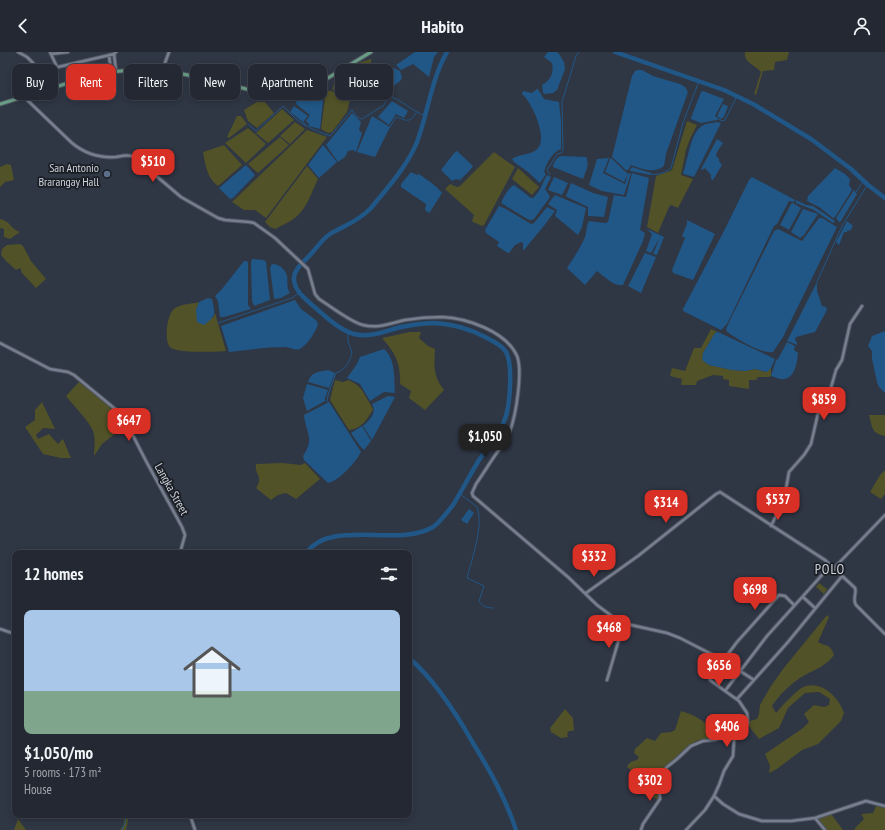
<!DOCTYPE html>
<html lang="en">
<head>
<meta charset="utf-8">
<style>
  body { margin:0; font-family:"PT Sans Narrow",sans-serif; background:#2f343f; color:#f1f3f6; height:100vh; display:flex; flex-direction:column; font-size:15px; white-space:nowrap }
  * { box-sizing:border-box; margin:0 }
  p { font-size:13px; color:#a3a6ac }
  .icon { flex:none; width:22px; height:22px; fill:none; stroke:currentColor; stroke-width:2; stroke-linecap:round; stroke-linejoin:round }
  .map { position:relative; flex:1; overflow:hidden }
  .drawer { position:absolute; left:12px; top:498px; width:400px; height:268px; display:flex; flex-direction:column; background:#232833; border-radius:8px; box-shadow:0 2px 6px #0003,0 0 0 1px #40444e }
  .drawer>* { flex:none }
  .hud { position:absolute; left:12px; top:12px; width:400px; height:36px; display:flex; gap:8px }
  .price { position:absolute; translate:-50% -34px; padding:0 9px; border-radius:8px; background:#d93025; color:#fff; font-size:13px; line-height:26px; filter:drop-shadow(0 1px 2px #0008) }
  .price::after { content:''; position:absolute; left:50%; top:24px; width:12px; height:9px; margin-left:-6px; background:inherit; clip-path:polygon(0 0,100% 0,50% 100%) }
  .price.current { background:#222; color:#fff }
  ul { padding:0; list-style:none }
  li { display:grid; align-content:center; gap:8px; height:212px; padding:0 12px }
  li+li { border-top:1px solid #40444e }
  li span { display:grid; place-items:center; height:124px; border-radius:8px; color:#555 }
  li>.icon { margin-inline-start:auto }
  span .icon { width:72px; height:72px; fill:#fffc; stroke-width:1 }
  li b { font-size:17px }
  h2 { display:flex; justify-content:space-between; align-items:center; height:48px; padding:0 12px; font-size:17px }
  .tag { padding:0 14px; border-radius:8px; background:#232833; box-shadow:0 2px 6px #0003,0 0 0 1px #40444e; font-size:14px; line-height:36px }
  .tag.current { background:#d93025; color:#fff }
  header { display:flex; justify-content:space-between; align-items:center; height:52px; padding:0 12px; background:#232833; font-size:18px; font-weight:800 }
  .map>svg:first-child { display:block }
</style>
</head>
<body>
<header><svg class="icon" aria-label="back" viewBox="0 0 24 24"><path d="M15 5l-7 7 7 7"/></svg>Habito<svg class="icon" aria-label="person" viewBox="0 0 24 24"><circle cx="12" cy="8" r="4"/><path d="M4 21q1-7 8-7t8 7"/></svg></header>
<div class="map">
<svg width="885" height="778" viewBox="0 0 885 778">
  <rect width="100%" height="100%" fill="#2f3644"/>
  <path fill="#515227" d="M 745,0 L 789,0 L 787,8 L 775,10 L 774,18 L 763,19 L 756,43 L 754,42 L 761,20 C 755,13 743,10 745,0 Z
    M 371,7 L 371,12 L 362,30 L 357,26 L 355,29 L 354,29 L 351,40 L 332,38 L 336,25 L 361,10 Z
    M 326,38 L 351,44 L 347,60 L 332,80 L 328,81 L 321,77 Z
    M 257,50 L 265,50 L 274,61 L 257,76 L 248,69 L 244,58 Z
    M 282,57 L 294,68 L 268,91 L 256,81 Z
    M 237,64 L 241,64 L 247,72 L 229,86 L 227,85 Z
    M 687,69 L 697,73 L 690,87 L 686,98 L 681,123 L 693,127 L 678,156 L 671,153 L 669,155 L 658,181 L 647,175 L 656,124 L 670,119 L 672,118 Z
    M 295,70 L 305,77 L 290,92 L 280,84 Z
    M 248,76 L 266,92 L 246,111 L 225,91 Z
    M 307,78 L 327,85 L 266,166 L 255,158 L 244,158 L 232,150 Z
    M 280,85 L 289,93 L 258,121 L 248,112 Z
    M 224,93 L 242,113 L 218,134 C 207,126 205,112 203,100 Z
    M 494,100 L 515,115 L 484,173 L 482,174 L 473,170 L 472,169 L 474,163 L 445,137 L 450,132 L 457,135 L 460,134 Z
    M 7,112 L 11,113 L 14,128 L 5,130 L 0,135 L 0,115 Z
    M 307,114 L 318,127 C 312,139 307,156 296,165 C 290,170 282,173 275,177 L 270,175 L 265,170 Z
    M 518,116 L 539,135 L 532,143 L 512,127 Z
    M 0,167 C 12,170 9,176 20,180 L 10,187 L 4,185 L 4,177 L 0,176 Z
    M 20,192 L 23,194 L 31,209 L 46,227 L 36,236 L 22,221 L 20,216 L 16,218 L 6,209 L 1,203 L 2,197 L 7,193 Z
    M 199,250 L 196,258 L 213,266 L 215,261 L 226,299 C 216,300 178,301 171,296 C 163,290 167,261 175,256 C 181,252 192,252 199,250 Z
    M 711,277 L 718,280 L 715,281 L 703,301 L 703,308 L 709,313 L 732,318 L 745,319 L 755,317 L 766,320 L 771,316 L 771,324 L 769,325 L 758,325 L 756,328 L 749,328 L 749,337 L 729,334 L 729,328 L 723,327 L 723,324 L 713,323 L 697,329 L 696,333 L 681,333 L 682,327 L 670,324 L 672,316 L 685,319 L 694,296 L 701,296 Z
    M 410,280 L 421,280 L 419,286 L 428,294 L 435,297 C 434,314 433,324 444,338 L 425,358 L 409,346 L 411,339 L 400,332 C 401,311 395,301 382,286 Z
    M 335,328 L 343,330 L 349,328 L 357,333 L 362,338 L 373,357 C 368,367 361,377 349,378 L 330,348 Z
    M 79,330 C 94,341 113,352 123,368 L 117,380 L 102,392 L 94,404 C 94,397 96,387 93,379 C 89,369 73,353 66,344 Z
    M 42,350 L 55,377 L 43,376 L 36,383 L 38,387 L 49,382 L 58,392 L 63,387 L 71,406 L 61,406 L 43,402 L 25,375 L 35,368 L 35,358 Z
    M 869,363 L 885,363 L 885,384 C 872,382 872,375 869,363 Z
    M 283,411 L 301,413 L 305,411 L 320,427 L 296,447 L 286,441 L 278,443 L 271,448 L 256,436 C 264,424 254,423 256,412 Z
    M 885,418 L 885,442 L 881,447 L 870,440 L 880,423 Z
    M 819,531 L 827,537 L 824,542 L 816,535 Z
    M 827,563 L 829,565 L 818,590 C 826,595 830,591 834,603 C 826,614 816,617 805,623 C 791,631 781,641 772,654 L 776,661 C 781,655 799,635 806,634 C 823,629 840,647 844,661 L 841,669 L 818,692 L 802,698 L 777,717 L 769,721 L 770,714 L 765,702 L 803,676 L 809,670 L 804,662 L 814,653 L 824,655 L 829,653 L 830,647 L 819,640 L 805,641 L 788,656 L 779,676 L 759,687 L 748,673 L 749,669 L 757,667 L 759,662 L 760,653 L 771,634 L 783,617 Z
    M 565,657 L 573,666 L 574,678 L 572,679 L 569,679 L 567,682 L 568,685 L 561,686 L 551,680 L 550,676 Z
    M 681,659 C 693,663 704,667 711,678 L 718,675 L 720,678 L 723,678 L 727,676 L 725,668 L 732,664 L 737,669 L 745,673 C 740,681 721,686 712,687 C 708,688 703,687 699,688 C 691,691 684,699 678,705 C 675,708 671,710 668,713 C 657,721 655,733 660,746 L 658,748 L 642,738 L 648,731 L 627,715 C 629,710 633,709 637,708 L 639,705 L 634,701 L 635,697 L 647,686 L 655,689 L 661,681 L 671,680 L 675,678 Z
    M 877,752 L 885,754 L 885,778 L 855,778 L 855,776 L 864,767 L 861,762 L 873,761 Z
    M 831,762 L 843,778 L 826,778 L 817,766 Z
    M 122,763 L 127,763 L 128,769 L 126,778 L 120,778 C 124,773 126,768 122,763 Z
    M 18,767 L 26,778 L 14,778 Z"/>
  <path fill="#215786" d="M 415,0 L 438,0 L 434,5 L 429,25 L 413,12 L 401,18 L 396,13 Z
    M 548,0 L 557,0 L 559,2 L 564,10 L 565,17 L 557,38 L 553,41 L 545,42 L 543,41 L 542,33 C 551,28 554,21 552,11 L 544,5 Z
    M 394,16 L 400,19 L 402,26 L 400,29 L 386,40 L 382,39 L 372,31 L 372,26 L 374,24 Z
    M 638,18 L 642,18 L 653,24 L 680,32 L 685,35 L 688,40 L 666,102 L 664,114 C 654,122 642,117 631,113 L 628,118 L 626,118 L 612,105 L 632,24 L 635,19 Z
    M 317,37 L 324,39 L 320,77 L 309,74 L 309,72 L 306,69 L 310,63 L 296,52 L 297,47 Z
    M 537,37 L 538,37 L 544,47 L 559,50 L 561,69 L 561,97 C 551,101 547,111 544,120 L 546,122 L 540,131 L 528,120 L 514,110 L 512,107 C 519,101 532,104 538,96 C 548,85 531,49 522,42 L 523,39 L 532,41 Z
    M 703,39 L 724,47 L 715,64 L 718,66 L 717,68 L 701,71 L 691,67 L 691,66 L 701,40 Z
    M 392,49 L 408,59 L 404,66 L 396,62 L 389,73 L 378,65 Z
    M 723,52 L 728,54 L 724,65 L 721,67 L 717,64 Z
    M 294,54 L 308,64 L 303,70 L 290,60 Z
    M 352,61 L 361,70 L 359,78 L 362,81 L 356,100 L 353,98 L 348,99 L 345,105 L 338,110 L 326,93 Z
    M 372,64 L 390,75 L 375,105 L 357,100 Z
    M 717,70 L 721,71 L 694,125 L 684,122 L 683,121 C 688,109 690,81 702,74 C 706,71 713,71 717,70 Z
    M 717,87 L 723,91 L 717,100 L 716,104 L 719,107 L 719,109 L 722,113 L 713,128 L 711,127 L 711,123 L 705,116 L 702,118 L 701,117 Z
    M 323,93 L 337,110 L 319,126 L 308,113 Z
    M 457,99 L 473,114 L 470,118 L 460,128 L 456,127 L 452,129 L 441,118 L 454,101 Z
    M 561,104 L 586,105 C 590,112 586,119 583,127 L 553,115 C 553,111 557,105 561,104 Z
    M 597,107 L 609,106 L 603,121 L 625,132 L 628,122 L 624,130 L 605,120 L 610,107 L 611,106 L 628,122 L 631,121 L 624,143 L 602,139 L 589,133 Z
    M 246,113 L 255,123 L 233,146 L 230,147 L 219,136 Z
    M 632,115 L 651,121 L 651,123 L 630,119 L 631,116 Z
    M 835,116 L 845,122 L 850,127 L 849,133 L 852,138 L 835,165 L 833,166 L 819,155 L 807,149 L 808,144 Z
    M 411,120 L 417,123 L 419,122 C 427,128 436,133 442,141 L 430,160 L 429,161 L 425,158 L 426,152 L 401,135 L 401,132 Z
    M 632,121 L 649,126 L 640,178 L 645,181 L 643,189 L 623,233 C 614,235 604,224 597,219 L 585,233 L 567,216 C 573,207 581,195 585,185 C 587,179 586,174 589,169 L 605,171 L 608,170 L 614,143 L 626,145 Z
    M 547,123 L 551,125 L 545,137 L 549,143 L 550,145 L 534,167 L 531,168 L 529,168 L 501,151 C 504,145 508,136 514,133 L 531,146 L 533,146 C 541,139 542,131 547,123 Z
    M 554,125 L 568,131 L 562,143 L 548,138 Z
    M 752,125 L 795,148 L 794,150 L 789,149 L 777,172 L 774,174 L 727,272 L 721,278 L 683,259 L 683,257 L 725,177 L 749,128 Z
    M 571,131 L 593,141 L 608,145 L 604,165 L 588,164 L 588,155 L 567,145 L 566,144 Z
    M 854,138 L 857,142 L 841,169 L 839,170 L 836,166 Z
    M 555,143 L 586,156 L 582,175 L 578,183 L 555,164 L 557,158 L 548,152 Z
    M 796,148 L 806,153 L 813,154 L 835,169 L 833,171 L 814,158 L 796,151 Z
    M 793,151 L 801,156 L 789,178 L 780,173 L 791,152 Z
    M 499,154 L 506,157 L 531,172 L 534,171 L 547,155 L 555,159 L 543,175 L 523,199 L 523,191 L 521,190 L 515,193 L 509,201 L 508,201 L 497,194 L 499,190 L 486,181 L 485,178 Z
    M 803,157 L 818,162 L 804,183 L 800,186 L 791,180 Z
    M 819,166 L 822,166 L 837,175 L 783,285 L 773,300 C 760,302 738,287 727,280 L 726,277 L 730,268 L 774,179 L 778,177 L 802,189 Z
    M 687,168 L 715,182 L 693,228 L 673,221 L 672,218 L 685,186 L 682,184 L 687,172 Z
    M 847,169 L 853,174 L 850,179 L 848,178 L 847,180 L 844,180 L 839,193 L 836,190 Z
    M 647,177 L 664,185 L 657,203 L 653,202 L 660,185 L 651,201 L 646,199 L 652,182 Z
    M 645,201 L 656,205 L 641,241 L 628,234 Z
    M 252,207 L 264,208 L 266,210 L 270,248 L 254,254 L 252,249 L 251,211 Z
    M 244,209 L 247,209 L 248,211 L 248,253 L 251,257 L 224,265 L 220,265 L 218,249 L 215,244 L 222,237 Z
    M 272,212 C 276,212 278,213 281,215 C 292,224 284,231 290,241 L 281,246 L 275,247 L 274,246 L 270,216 Z
    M 817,230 L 817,239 L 822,254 L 826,255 L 827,258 L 815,280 L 796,285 L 795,288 L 797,291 L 797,293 L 787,289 Z
    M 208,246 L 212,247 C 215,262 217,263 204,273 L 197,270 L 196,258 L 199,250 Z
    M 295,248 L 301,257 L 316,268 L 318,272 C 316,280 307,293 300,297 C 295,299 290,295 285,295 C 267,295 248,298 229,300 L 221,274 Z
    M 885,279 L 885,341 L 879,335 L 877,330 L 872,307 L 872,299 L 868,294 L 872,284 Z
    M 718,280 L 775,307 L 771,316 L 767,320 L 755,317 L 745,319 L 732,318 L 709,313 L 702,308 L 703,301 L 715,281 Z
    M 787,290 L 795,294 L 794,298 L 798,301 C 797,311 795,329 780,327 C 777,326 774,325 771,324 L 776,308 L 778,307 Z
    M 384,297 C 396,307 394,328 395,341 L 384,340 L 370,349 L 360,332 L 347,326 L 357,312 L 360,305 Z
    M 328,318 L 335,321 L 329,336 L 308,330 C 311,320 318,320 328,318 Z
    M 307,332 L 328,338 L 325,346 L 325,349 L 307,359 L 303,346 Z
    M 388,344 L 395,345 L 372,388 L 363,374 C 370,368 377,361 372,352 Z
    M 329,350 L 361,400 C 356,410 339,429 328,431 L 304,408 L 303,404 C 315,386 306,382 304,363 Z
    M 362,374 L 371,389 L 364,398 L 360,394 L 351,381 Z
    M 469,457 L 474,461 L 467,472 L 461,468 Z"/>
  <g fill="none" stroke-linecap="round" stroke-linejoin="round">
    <path stroke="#215786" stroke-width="1" d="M 621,2 L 622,0
      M 718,67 L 723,69 L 725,68 L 737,44
      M 303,70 C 310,78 320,80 330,84 L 352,58 L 357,65 L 362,67 L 384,53 L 389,44 C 402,48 412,59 425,64
      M 249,73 L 256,79 L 283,54 L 296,67 L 306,74
      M 390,75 L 396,65 C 405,67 409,73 416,61
      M 651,122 C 657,124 667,120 671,116 L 683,71 L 699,29
      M 549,123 L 550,122 L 548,120 L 547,118 L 557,102 L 561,101 L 563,98 L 562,50 L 576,4 L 579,0
      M 856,140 L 864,128
      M 817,230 L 842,174 L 868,132
      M 218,271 L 292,246 L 299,241
      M 327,350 L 328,343 L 336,321 C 346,317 349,311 352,301 L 348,289 L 348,280
      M 459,441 L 477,455 C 484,473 472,507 467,526 L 484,534 L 479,549 C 482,554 487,556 493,556
      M 122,778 L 126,769 L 124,763"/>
    <path stroke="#215786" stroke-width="4.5" d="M 615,0 L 724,38 L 753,52 L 811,87 L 851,117 L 868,133 L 885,146
      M 306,501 C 332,466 398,496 433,475 C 441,470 447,460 453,453 C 462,438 470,423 479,408 C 489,394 501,381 506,364 C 510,350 513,312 506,300 C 502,293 491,288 485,285 C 470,277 453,272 435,271 C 424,271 411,273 401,275 C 385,279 371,286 354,282 C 339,278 324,263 312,253 C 303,245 293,237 294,225 C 295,216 304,210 309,204 C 317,196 321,188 330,182 C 334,179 340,177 345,174 C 353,170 363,164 370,157 C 374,153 377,148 381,144 C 394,128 409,110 417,90 C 428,61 431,28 447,0
      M 409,606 C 434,627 457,663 473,691 C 490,719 506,747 516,778"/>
    <defs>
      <path id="minor" d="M 18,0 L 27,5 L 41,19 L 114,2 L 116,0
        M 50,0 L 57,15
        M 51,2 L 68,0
        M 114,2 L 116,19
        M 109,3 L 111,20
        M 162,19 L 169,0
        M 24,45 L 72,91 C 84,101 100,106 116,105 C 122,104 128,102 134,105 L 181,145 L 195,153 L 218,166 L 225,168 L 249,170 L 254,171 L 275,186 L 308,217 L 315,242 L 319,247 C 330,254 352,271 363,273 C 378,277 391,271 405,268 C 417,266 430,265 442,265 C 466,266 506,279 517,304 C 523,319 516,363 510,379 C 507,387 501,395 496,402 C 489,412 483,422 476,432 L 472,441 L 473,444 L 568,525 L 597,553 L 613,565 L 631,573 L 667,581 L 680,586 L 723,608 L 754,628 L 788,590 L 842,524
        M 0,291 L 50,317 L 68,320 L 74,323 L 120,361 L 125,368 L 146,409 L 182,475 L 185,483 L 180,501
        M 771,474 L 784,448 L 789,420 L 804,403 L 811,392 L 819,357 L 830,339 L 836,318 L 842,308 L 850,272 L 862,254
        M 834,516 L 885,463
        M 586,541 L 638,504 L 716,442 L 720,440 L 825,508 L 855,536 C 857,542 852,547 856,553 L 885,582
        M 803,545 L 815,556
        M 0,577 L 15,582
        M 607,628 L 624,570
        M 725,639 L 710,628 L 710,626 L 737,590 L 779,543 L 785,544 L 794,553
        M 737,647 L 754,628
        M 714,744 L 723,752 L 739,762 L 762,769 L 791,769 L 815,766 L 866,749 L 885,754
        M 190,763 L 195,778
        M 815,766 L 825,778
        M 641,778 L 643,772 L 660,747 L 659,733 L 661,722 L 667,715 L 677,707 L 691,694 L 703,689 L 714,688 L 741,680
        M 686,778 L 705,758 L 714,744 L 719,733 L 724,719 L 733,704 L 734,688 L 745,676 L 748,671 L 747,661 L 739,649 L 725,639 L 767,584 L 831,513"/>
      <path id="major" d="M 0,52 L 91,24 L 111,20 L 131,18 L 167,19 L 203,26 L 274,44 L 292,44 L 328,26 L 371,0"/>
    </defs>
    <use href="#minor" stroke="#4e545f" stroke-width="4.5"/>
    <use href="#major" stroke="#4e545f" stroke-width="5"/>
    <use href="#minor" stroke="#767e8f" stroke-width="2.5"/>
    <use href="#major" stroke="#699d85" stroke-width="3"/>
  </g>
  <circle fill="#5c6f8a" stroke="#1a1e24" stroke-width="1.5" cx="107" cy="122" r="4"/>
  <g text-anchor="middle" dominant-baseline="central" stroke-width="3.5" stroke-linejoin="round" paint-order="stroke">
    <g font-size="12" fill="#cdd2db" stroke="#1a1e24" text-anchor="end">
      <text x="99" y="115">San Antonio<tspan x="99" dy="14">Brarangay Hall</tspan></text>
    </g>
    <g font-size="12" fill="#cdd2db" stroke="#1a1e24">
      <text transform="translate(172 437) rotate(61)">Langka Street</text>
    </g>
    <g font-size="14" letter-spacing="1" fill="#cdd2db" stroke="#1a1e24">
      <text x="830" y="517">POLO</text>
    </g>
  </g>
</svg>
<b class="price" style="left:153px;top:131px">$510</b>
<b class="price" style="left:824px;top:369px">$859</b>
<b class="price" style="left:129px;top:390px">$647</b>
<b class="price current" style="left:485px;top:406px">$1,050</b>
<b class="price" style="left:778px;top:469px">$537</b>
<b class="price" style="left:666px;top:472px">$314</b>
<b class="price" style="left:594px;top:526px">$332</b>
<b class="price" style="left:755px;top:559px">$698</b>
<b class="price" style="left:609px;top:597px">$468</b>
<b class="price" style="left:719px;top:635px">$656</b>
<b class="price" style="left:727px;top:696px">$406</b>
<b class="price" style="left:650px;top:750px">$302</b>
<div class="hud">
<a class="tag">Buy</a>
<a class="tag current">Rent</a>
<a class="tag">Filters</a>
<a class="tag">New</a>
<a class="tag">Apartment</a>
<a class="tag">House</a>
</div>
<section class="drawer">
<h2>12 homes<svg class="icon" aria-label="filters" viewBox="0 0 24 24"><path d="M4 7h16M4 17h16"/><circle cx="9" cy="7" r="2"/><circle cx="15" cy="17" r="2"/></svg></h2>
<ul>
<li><span style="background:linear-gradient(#a9c7e8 65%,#7fa58c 0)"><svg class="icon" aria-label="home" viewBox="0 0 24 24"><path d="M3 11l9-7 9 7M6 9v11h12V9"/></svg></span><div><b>$1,050/mo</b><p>5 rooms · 173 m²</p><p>House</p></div></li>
</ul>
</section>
</div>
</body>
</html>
